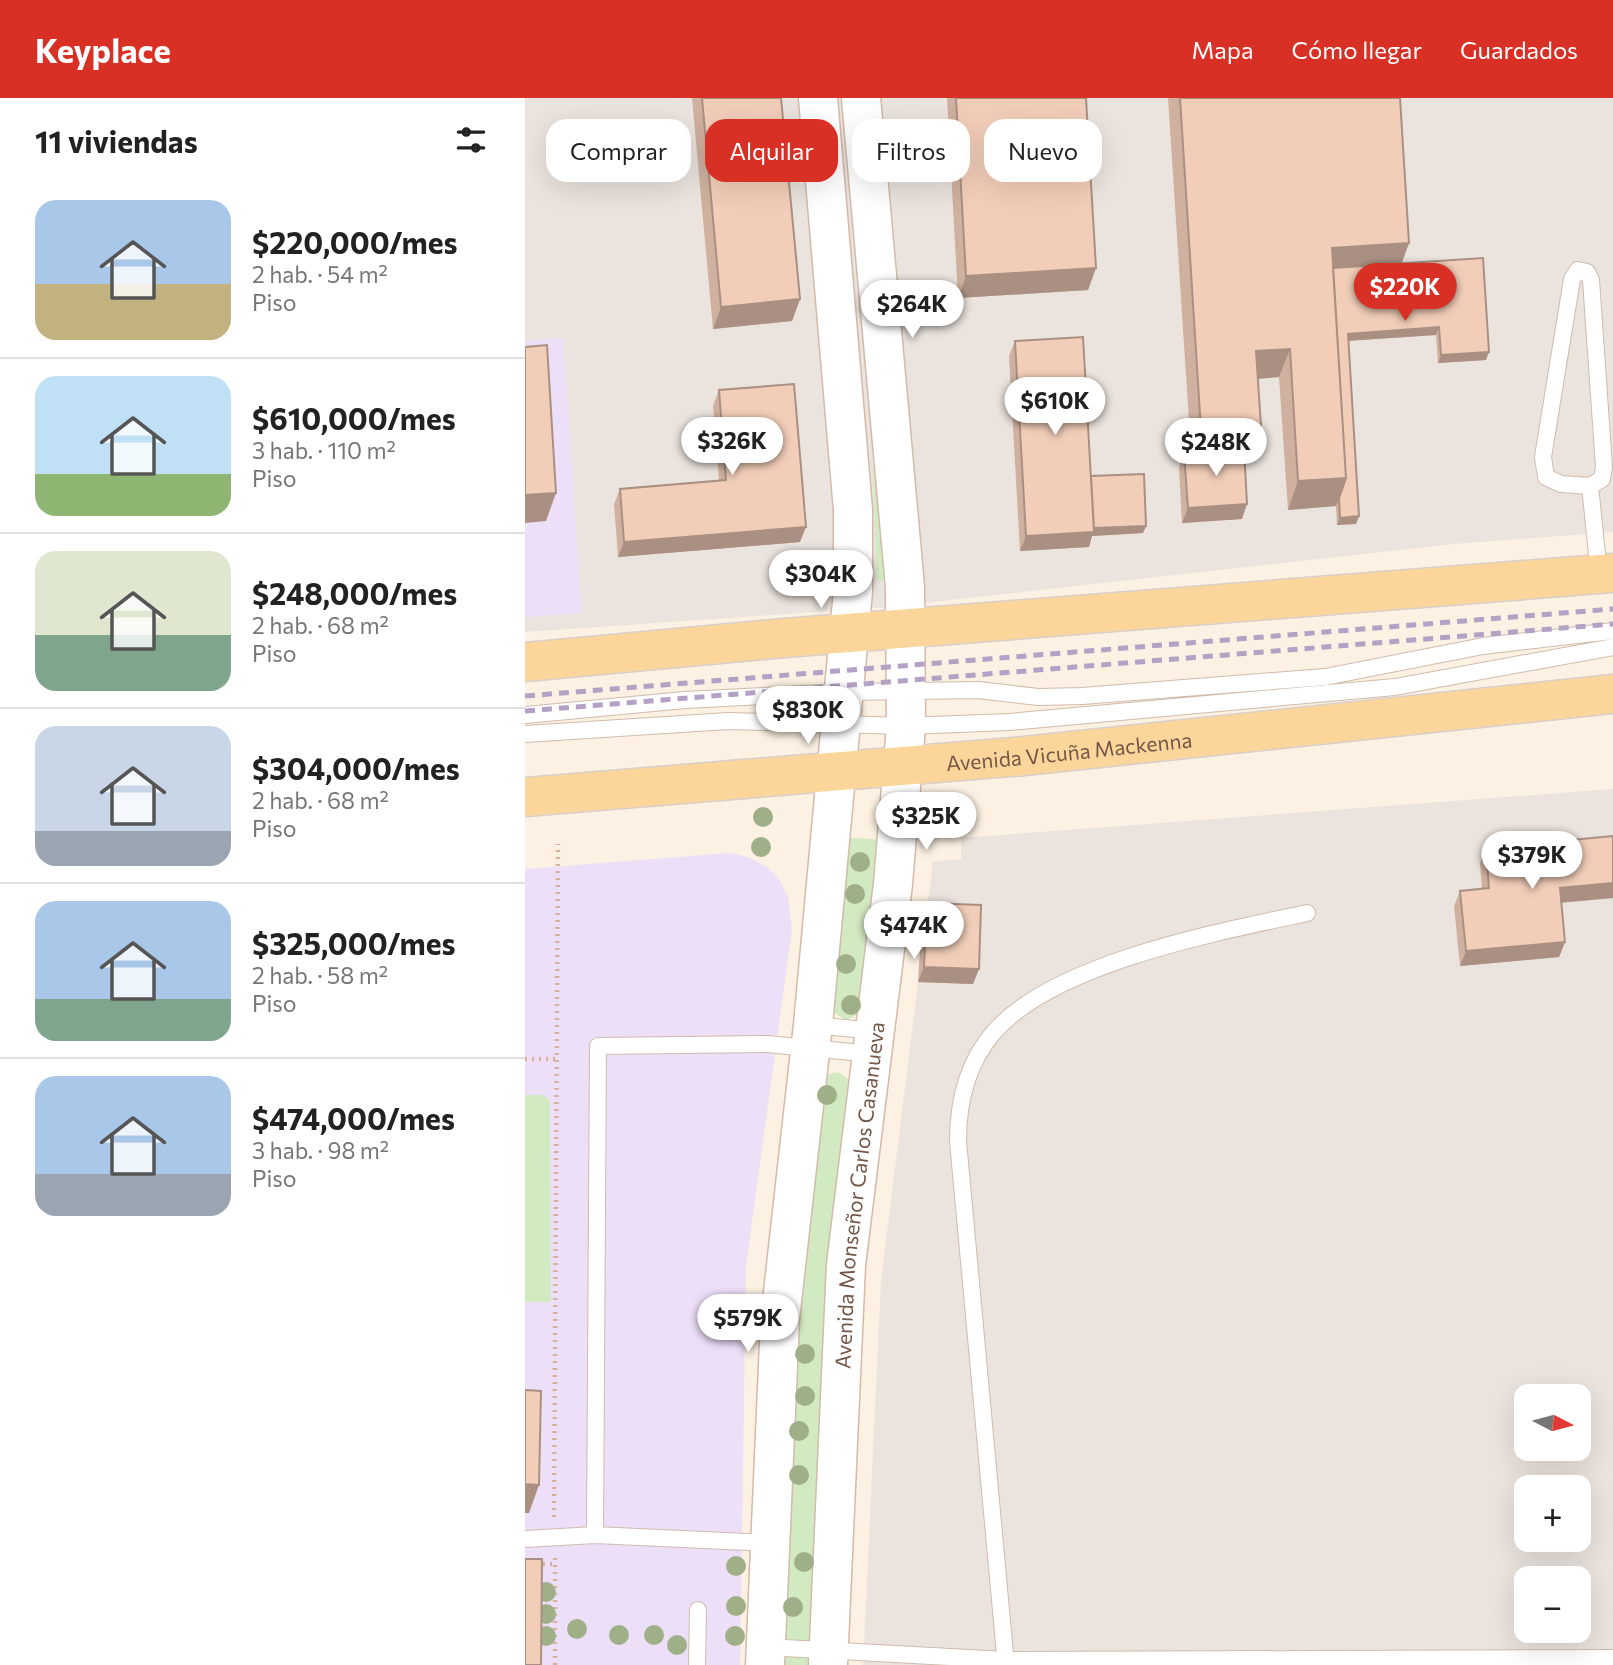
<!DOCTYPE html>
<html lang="es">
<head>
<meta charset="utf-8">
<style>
  body { margin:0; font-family:Commissioner,sans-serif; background:#f2f2f2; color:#222; height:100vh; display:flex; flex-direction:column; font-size:26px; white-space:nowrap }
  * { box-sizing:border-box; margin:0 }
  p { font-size:23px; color:#767676 }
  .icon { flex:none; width:38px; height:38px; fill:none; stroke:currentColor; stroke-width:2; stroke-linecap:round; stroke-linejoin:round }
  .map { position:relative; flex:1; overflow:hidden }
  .panel { display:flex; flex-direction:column; background:#fff; width:525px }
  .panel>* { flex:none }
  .guide { position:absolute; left:21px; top:21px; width:665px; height:63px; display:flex; gap:14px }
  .needle { width:46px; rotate:96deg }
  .tools { position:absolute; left:989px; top:1286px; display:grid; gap:14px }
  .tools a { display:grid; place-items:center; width:77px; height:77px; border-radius:14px; background:#fff; box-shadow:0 7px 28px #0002; font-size:35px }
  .price { position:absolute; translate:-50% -60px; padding:0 16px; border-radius:24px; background:#fff; color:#222; font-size:23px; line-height:46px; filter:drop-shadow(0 2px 4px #0008) }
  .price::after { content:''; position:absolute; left:50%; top:42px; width:21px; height:16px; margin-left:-10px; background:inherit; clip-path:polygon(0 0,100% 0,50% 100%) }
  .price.active { background:#d93025; color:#fff }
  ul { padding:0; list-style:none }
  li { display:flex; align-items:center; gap:21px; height:175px; padding:0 35px }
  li+li { border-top:2px solid #e0e0e0 }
  li span { display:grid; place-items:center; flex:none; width:196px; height:140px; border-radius:21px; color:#555 }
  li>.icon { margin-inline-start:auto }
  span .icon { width:84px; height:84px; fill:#fffc; stroke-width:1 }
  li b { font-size:30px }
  h2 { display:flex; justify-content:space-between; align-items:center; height:84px; padding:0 35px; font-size:30px }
  .tag { padding:0 24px; border-radius:21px; background:#fff; box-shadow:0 7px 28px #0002; font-size:24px; line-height:63px }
  .tag.active { background:#d93025; color:#fff }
  header { display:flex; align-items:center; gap:42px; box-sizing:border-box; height:98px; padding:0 35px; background:#d93025; color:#fff }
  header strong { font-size:33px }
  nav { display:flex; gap:38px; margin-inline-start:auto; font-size:24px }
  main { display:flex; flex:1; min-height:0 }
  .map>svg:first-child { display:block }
</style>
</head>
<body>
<header>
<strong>Keyplace</strong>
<nav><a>Mapa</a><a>Cómo llegar</a><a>Guardados</a></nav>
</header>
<main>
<section class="panel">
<h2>11 viviendas<svg class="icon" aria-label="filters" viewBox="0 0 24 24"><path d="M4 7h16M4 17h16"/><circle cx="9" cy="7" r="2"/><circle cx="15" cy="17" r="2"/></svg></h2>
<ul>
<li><span style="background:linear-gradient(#a9c7e8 60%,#c2b280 0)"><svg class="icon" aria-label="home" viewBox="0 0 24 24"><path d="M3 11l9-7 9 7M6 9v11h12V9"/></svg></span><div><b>$220,000/mes</b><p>2 hab. · 54 m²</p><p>Piso</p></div></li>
<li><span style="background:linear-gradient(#bfe0f5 70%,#8fb573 0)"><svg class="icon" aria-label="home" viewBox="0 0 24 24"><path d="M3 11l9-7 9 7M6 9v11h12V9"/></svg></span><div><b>$610,000/mes</b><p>3 hab. · 110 m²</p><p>Piso</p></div></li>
<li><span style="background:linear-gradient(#dfe7d0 60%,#7fa58c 0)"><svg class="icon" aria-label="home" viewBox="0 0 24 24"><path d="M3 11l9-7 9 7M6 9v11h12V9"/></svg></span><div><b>$248,000/mes</b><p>2 hab. · 68 m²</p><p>Piso</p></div></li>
<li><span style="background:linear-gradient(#c9d6e8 75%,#9aa5b1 0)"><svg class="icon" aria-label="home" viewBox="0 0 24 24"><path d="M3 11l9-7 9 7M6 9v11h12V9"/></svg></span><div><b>$304,000/mes</b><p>2 hab. · 68 m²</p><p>Piso</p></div></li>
<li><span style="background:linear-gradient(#a9c7e8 70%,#7fa58c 0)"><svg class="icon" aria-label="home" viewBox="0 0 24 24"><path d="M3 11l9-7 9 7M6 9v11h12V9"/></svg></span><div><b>$325,000/mes</b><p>2 hab. · 58 m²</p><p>Piso</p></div></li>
<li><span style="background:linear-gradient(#a9c7e8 70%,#9aa5b1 0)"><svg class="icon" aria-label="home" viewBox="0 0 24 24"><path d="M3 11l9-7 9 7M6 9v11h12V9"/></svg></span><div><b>$474,000/mes</b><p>3 hab. · 98 m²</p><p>Piso</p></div></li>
</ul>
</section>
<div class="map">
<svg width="1088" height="1567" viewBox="0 0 1088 1567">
  <rect width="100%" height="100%" fill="#fcf1e2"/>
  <path fill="#ebe3dd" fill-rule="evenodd" d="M 0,0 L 1088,0 L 1088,434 L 929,446 L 363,509 L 0,534 Z
    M 1088,691 L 1088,1567 L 338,1567 L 356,1183 L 408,764 L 436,761 L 436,740 ZM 1001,1298 L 1054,1298 L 1054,1351 L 1001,1351 ZM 1001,1390 L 1054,1390 L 1054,1442 L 1001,1442 ZM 1001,1480 L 1054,1480 L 1054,1533 L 1001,1533 Z"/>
  <path fill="#eedff8" d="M 38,240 L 57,515 L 0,519 L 0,243 Z
    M 204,755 L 223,759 L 241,768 L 254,781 L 263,799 L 267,831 L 221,1168 L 215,1567 L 0,1567 L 0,771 Z"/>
  <path fill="#d2eac1" d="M 351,368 L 365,482 L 352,483 L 348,372 Z
    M 318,739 L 359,742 L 335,916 L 320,922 L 307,913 Z
    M 313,974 L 324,982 L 283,1567 L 254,1567 L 269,1243 L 300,977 Z
    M 0,997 L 18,997 L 25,1002 L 26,1204 L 0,1204 Z"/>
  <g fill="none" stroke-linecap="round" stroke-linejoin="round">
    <defs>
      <path id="lane" d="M 1065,388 L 1077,381 L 1079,369 L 1066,182 L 1062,174 L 1053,172 L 1047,181 L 1018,359 L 1021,379 L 1036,386 L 1065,388 L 1074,476
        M 0,617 L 160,602 L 318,594 L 453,592 L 513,599 L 557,598 L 800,579 L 958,548 L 1088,533
        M 0,636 L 203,623 L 381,628 L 484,624 L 870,589 L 1088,549
        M 288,927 L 351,933
        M 70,1437 L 73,948 L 242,946 L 348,956
        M 0,1441 L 70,1437 L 244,1445
        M 241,1549 L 480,1562 L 1088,1560
        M 172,1567 L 173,1512
        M 481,1567 L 433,1043 C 433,1004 442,965 469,934 C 529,865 693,834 782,815"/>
      <g id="secondary">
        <path d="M 240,1567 L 255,1221 L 288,927 L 328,493 L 328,412 L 293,0"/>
        <path id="s1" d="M 303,1567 L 321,1167 L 368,786 L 381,628 L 380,489 L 336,0"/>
      </g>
      <g id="primary">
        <path d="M 0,564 L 259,540 L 1088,475"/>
        <path id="s2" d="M 0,699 L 499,658 L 1088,596"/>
      </g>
    </defs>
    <use href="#lane" stroke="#d0bbac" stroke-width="18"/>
    <use href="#secondary" stroke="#d3baa9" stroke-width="41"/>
    <use href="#primary" stroke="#d8d0cc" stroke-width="41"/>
    <path stroke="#d6b29d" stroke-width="4.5" stroke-dasharray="2 5" stroke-linecap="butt" d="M 0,961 L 30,961
      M 29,1419 L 33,746
      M 11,1466 L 30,1466
      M 30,1567 L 30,1459"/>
    <use href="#lane" stroke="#fff" stroke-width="16"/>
    <use href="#secondary" stroke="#fff" stroke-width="38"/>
    <use href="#primary" stroke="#fcd59a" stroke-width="38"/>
    <path stroke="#b4a1c5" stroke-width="5" stroke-dasharray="10 7" stroke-linecap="butt" d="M 0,598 L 1088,511
      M 0,613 L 1088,526"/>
  </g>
  <g fill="#9fb089">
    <circle cx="238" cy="719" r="10"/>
    <circle cx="236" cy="749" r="10"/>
    <circle cx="335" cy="764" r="10"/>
    <circle cx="330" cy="796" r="10"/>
    <circle cx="321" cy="866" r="10"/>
    <circle cx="326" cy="907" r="10"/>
    <circle cx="302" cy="997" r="10"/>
    <circle cx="280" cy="1256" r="10"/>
    <circle cx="280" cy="1298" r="10"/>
    <circle cx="274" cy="1333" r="10"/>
    <circle cx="274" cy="1377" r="10"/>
    <circle cx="279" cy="1464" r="10"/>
    <circle cx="211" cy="1468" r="10"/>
    <circle cx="21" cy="1494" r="10"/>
    <circle cx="211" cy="1508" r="10"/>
    <circle cx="268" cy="1509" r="10"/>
    <circle cx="21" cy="1516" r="10"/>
    <circle cx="52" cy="1531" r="10"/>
    <circle cx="94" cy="1537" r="10"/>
    <circle cx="129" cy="1537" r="10"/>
    <circle cx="21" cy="1538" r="10"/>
    <circle cx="210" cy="1538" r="10"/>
    <circle cx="152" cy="1547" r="10"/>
  </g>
  <path fill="#d0b19f" d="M 167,0 L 256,0 L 275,201 L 267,223 L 188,231 Z
    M 422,0 L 561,0 L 571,170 L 563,192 L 433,200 Z
    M 643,0 L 875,0 L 876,165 L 961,262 L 913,265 L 911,237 L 823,243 L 834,418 L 831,426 L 812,427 L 811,408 L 763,412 L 754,279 L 732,281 L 736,328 L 725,357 L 719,357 L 717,421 L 657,425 L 654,370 L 659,355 L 666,354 Z
    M 490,243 L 566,378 L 621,428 L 618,435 L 567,438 L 564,449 L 495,453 L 484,258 Z
    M 194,292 L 275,444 L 93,459 L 89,406 L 95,391 L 194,382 L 188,308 Z
    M 1088,738 L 1088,800 L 1036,805 L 1040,844 L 1034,859 L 935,868 L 929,808 L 935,793 L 957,791 L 955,765 L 961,750 Z
    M 402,805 L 454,871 L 448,886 L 393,884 L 397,820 Z"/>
  <path fill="#a99082" d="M 884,145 L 874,173 L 800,178 L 807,150 Z
    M 571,170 L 563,192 L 433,200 L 441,178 Z
    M 275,201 L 267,223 L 188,231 L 196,209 Z
    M 914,229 L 911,237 L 820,243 L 823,236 Z
    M 765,251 L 754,279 L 720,282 L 731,253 Z
    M 964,254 L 961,262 L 913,265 L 916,257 Z
    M 736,328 L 725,357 L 666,360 L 676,332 Z
    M 821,380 L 811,408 L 763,412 L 773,383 Z
    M 31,395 L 21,423 L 0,425 L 0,397 Z
    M 722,406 L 717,421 L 657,425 L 663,410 Z
    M 834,418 L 831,426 L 812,427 L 815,420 Z
    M 621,428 L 618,435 L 567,438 L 564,449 L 495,453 L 501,438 L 565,430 Z
    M 281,429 L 275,444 L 93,459 L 99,444 Z
    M 1088,785 L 1088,800 L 1029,805 L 1035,790 Z
    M 1040,844 L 1034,859 L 935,868 L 941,853 Z
    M 399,869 L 454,871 L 448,886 L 393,884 Z
    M 0,1386 L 14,1387 L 4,1415 L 0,1415 Z"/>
  <path fill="#f2ceb9" stroke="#a99082" stroke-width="2" d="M 177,0 L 256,0 L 275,201 L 196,209 Z
    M 431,0 L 561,0 L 571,170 L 441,178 Z
    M 655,0 L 875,0 L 884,145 L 807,150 L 821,380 L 773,383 L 765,251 L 731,253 L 736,328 L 676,332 Z
    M 958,160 L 964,254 L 916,257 L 914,229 L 823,236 L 834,418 L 815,420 L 814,400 L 821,380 L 808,170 Z
    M 558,239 L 569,434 L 501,438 L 490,243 Z
    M 22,247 L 31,395 L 0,397 L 0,249 Z
    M 269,286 L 281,429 L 99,444 L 95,391 L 201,382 L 194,292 Z
    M 719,351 L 722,406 L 663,410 L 659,355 Z
    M 619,376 L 621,428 L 569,430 L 566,378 Z
    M 1088,738 L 1088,785 L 1035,790 L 1040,844 L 941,853 L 935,793 L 964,790 L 961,750 Z
    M 402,805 L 456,807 L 454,871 L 399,869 Z
    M 0,1292 L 16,1293 L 14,1387 L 0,1386 Z
    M 0,1461 L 17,1461 L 16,1567 L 0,1567 Z"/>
  <g text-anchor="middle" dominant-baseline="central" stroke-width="5" stroke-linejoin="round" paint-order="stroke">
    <g font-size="21" fill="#745748" stroke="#fff5e8">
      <text stroke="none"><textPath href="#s2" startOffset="546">Avenida Vicuña Mackenna</textPath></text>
      <text stroke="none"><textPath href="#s1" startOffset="471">Avenida Monseñor Carlos Casanueva</textPath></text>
    </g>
  </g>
</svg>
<div class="tools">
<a><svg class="needle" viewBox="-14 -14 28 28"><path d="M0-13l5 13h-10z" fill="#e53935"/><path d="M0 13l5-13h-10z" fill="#767676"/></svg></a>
<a>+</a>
<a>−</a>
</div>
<b class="price active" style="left:880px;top:225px">$220K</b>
<b class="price" style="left:387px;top:242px">$264K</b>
<b class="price" style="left:530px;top:339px">$610K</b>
<b class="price" style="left:207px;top:379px">$326K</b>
<b class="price" style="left:691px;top:380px">$248K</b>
<b class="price" style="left:296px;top:512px">$304K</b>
<b class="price" style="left:283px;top:648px">$830K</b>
<b class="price" style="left:401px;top:754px">$325K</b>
<b class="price" style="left:1007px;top:793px">$379K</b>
<b class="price" style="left:389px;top:863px">$474K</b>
<b class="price" style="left:223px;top:1256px">$579K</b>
<div class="guide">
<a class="tag">Comprar</a>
<a class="tag active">Alquilar</a>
<a class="tag">Filtros</a>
<a class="tag">Nuevo</a>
</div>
</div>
</main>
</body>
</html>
